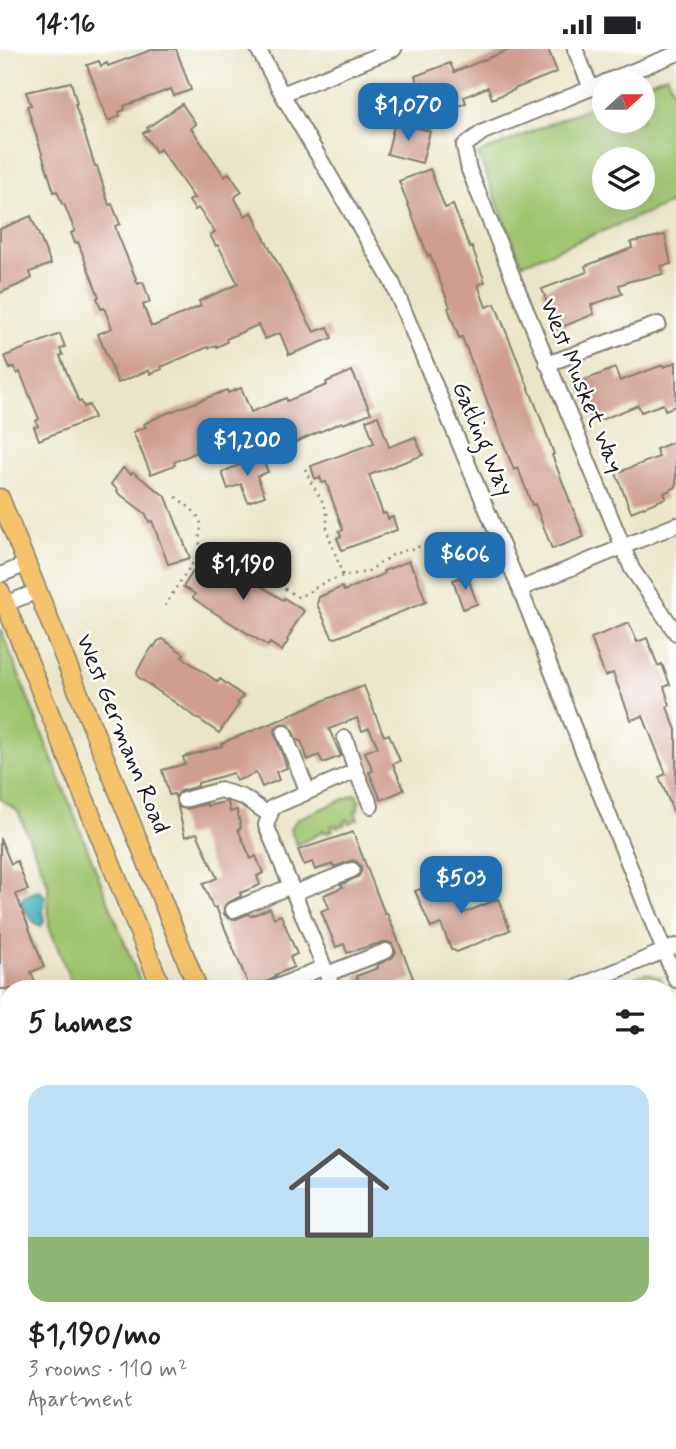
<!DOCTYPE html>
<html lang="en">
<head>
<meta charset="utf-8">
<style>
  body { margin:0; font-family:Mynerve,sans-serif; background:#f6f6f6; color:#202124; height:100vh; display:flex; flex-direction:column; font-size:26px; white-space:nowrap }
  * { box-sizing:border-box; margin:0 }
  p { font-size:23px; color:#757577 }
  .icon { flex:none; width:38px; height:38px; fill:none; stroke:currentColor; stroke-width:2; stroke-linecap:round; stroke-linejoin:round }
  .map { position:relative; flex:1; overflow:hidden }
  .side { position:absolute; left:0px; top:931px; width:677px; height:469px; display:flex; flex-direction:column; background:#fff; border-radius:28px 28px 0 0; box-shadow:0 7px 28px #0002 }
  .side>* { flex:none }
  .needle { width:46px; rotate:69deg }
  .controls { position:absolute; left:592px; top:21px; display:grid; gap:14px }
  .controls a { display:grid; place-items:center; width:63px; height:63px; border-radius:50%; background:#fff; box-shadow:0 7px 28px #0002; font-size:35px }
  .price { position:absolute; translate:-50% -60px; padding:0 16px; border-radius:14px; background:#1f6fb2; color:#fff; font-size:23px; line-height:46px; filter:drop-shadow(0 2px 4px #0008) }
  .price::after { content:''; position:absolute; left:50%; top:42px; width:21px; height:16px; margin-left:-10px; background:inherit; clip-path:polygon(0 0,100% 0,50% 100%) }
  .price.selected { background:#222; color:#fff }
  ul { padding:0; list-style:none }
  li { display:grid; align-content:center; gap:14px; height:371px; padding:0 28px }
  li+li { border-top:2px solid #e0e0e0 }
  li span { display:grid; place-items:center; height:217px; border-radius:21px; color:#555 }
  li>.icon { margin-inline-start:auto }
  span .icon { width:126px; height:126px; fill:#fffc; stroke-width:1 }
  li b { font-size:30px }
  h2 { display:flex; justify-content:space-between; align-items:center; height:84px; padding:0 28px; font-size:30px }
  .status { display:flex; justify-content:space-between; align-items:center; height:49px; padding:0 35px; background:#fff; direction:ltr }
  .status svg { height:19px; fill:currentColor }
  .map>svg:first-child { display:block }
</style>
</head>
<body>
<div class="status"><b>14:16</b><svg viewBox="0 0 49 12"><path d="M0 12V9h3v3zM5 12V6h3v6zM10 12V3h3v9zM15 12V0h3v12zM26 1h20v11H26zM47 4h2v5h-2z"/></svg></div>
<div class="map">
<svg width="676" height="1400" viewBox="0 0 676 1400">
  <rect width="100%" height="100%" fill="#fff"/>
  <filter id="ink" filterUnits="userSpaceOnUse"><feTurbulence type="fractalNoise" baseFrequency=".0143" numOctaves="2"/><feDisplacementMap in="SourceGraphic" scale="14" xChannelSelector="R" yChannelSelector="G"/><feConvolveMatrix kernelMatrix="1 2 1 2 8 2 1 2 1" color-interpolation-filters="sRGB"/></filter>
  <filter id="wash" filterUnits="userSpaceOnUse"><feTurbulence type="fractalNoise" baseFrequency=".00686" numOctaves="4" result="noise"/><feDisplacementMap in="SourceGraphic" scale="28" xChannelSelector="R" yChannelSelector="G"/><feGaussianBlur stdDeviation="1.57" result="paint"/><feColorMatrix in="noise" values="0 0 0 0 0 0 0 0 0 0 0 0 0 0 0 0 0 1.4 0 .05"/><feComposite in="paint" operator="in"/></filter>
  <g filter="url(#wash)">
    <rect width="100%" height="100%" fill="#eae5c8"/>
    <path fill="#9fc46e" stroke="#5e7045" stroke-width="2" fill-rule="evenodd" d="M 667,26 L 676,48 L 676,152 L 522,215 L 478,105 L 604,52 L 604,72 L 642,72 L 642,36 ZM 604,110 L 642,110 L 642,149 L 604,149 Z
      M 0,581 L 1,581 L 143,940 L 74,940 L 49,877 L 48,835 L 18,762 L 0,750 Z
      M 356,745 L 360,754 L 357,755 L 359,760 L 355,762 L 358,770 L 349,774 L 348,770 L 345,772 L 345,775 L 337,778 L 334,776 L 331,777 L 333,781 L 326,784 L 324,781 L 322,781 L 321,784 L 297,796 L 290,780 L 297,770 Z
      M 646,924 L 661,929 L 666,940 L 608,940 Z
      M 9,1109 L 9,1219 L 0,1230 L 0,1113 Z
      M 669,1385 L 676,1398 L 674,1400 L 610,1400 L 607,1391 L 668,1391 Z"/>
    <path fill="#41aebe" stroke="#2e656d" stroke-width="2" d="M 39,841 L 45,848 L 43,862 L 44,873 L 41,877 C 32,874 24,861 21,851 L 25,847 Z"/>
    <g id="blocks">
      <path fill="#cf9e91" d="M 154,0 L 176,0 L 191,41 L 174,47 L 171,40 L 141,51 L 124,57 L 125,61 L 119,63 L 120,67 L 108,72 L 87,16 L 99,12 L 101,17 L 107,14 L 108,17 Z
        M 511,0 L 548,0 L 557,23 L 514,40 L 514,41 L 492,50 L 488,38 L 464,48 L 466,54 L 430,67 L 415,27 L 450,14 L 454,23 Z
        M 71,33 L 77,55 L 75,55 L 95,117 L 97,117 L 109,156 L 112,155 L 120,175 L 115,177 L 118,186 L 138,235 L 143,233 L 150,253 L 143,256 L 151,277 L 154,277 L 201,257 L 199,252 L 238,235 L 218,196 L 216,197 L 210,186 L 215,183 L 198,159 L 195,161 L 189,152 L 194,149 L 160,100 L 156,103 L 143,84 L 149,81 L 147,79 L 182,55 L 196,75 L 191,79 L 225,128 L 229,124 L 242,143 L 236,147 L 235,150 L 245,167 L 252,163 L 258,175 L 257,175 L 314,283 L 328,278 L 332,289 L 289,306 L 280,284 L 265,290 L 258,276 L 226,290 L 227,293 L 217,298 L 216,296 L 209,299 L 208,298 L 161,318 L 162,320 L 150,325 L 149,321 L 118,334 L 98,285 L 112,279 L 104,259 L 101,260 L 97,249 L 99,248 L 78,193 L 75,194 L 71,184 L 75,182 L 64,155 L 62,155 L 57,142 L 54,143 L 27,57 L 31,56 L 26,43 Z
        M 395,73 L 430,82 L 422,114 L 387,105 Z
        M 430,120 L 445,159 L 453,156 L 470,199 L 472,198 L 485,233 L 478,236 L 486,258 L 495,255 L 538,362 L 554,405 L 552,406 L 584,488 L 552,500 L 535,455 L 532,456 L 518,419 L 514,421 L 462,288 L 459,289 L 448,259 L 450,258 L 430,206 L 428,207 L 399,132 Z
        M 31,167 L 51,215 L 30,223 L 32,229 L 25,233 L 0,244 L 0,180 Z
        M 665,186 L 671,215 L 661,217 L 663,225 L 630,232 L 619,236 L 622,245 L 591,256 L 594,265 L 557,280 L 542,240 L 587,223 L 585,217 L 632,199 L 631,193 Z
        M 60,285 L 65,298 L 60,300 L 63,306 L 60,307 L 79,353 L 81,352 L 84,358 L 89,356 L 94,369 L 39,391 L 34,378 L 38,377 L 36,372 L 39,370 L 20,323 L 17,325 L 14,318 L 10,320 L 5,307 Z
        M 676,313 L 676,357 L 665,361 L 663,355 L 641,363 L 638,356 L 596,373 L 580,333 L 615,319 L 620,332 L 663,316 L 664,318 Z
        M 352,322 L 371,364 L 343,375 L 342,373 L 280,400 L 273,398 L 265,378 L 197,403 L 174,413 L 175,416 L 151,425 L 133,383 L 146,378 L 144,375 L 160,367 L 227,341 L 228,344 L 241,339 L 251,363 L 286,349 L 287,352 L 327,336 L 326,333 Z
        M 378,367 L 389,398 L 415,388 L 423,406 L 369,426 L 383,465 L 386,464 L 388,470 L 393,468 L 397,481 L 342,501 L 337,489 L 341,487 L 339,482 L 343,481 L 326,433 L 322,434 L 320,428 L 315,430 L 311,417 L 374,394 L 366,371 Z
        M 676,392 L 676,438 L 664,444 L 666,449 L 631,463 L 616,424 L 659,408 L 656,400 Z
        M 261,407 L 268,423 L 257,427 L 265,447 L 248,453 L 241,435 L 228,440 L 222,423 Z
        M 123,419 L 131,425 L 133,423 L 166,448 L 190,509 L 168,515 L 152,472 L 149,473 L 146,465 L 117,443 L 118,441 L 111,435 Z
        M 211,502 L 230,514 L 228,516 L 283,551 L 284,549 L 304,562 L 291,582 L 292,582 L 287,591 L 288,592 L 282,602 L 270,594 L 268,597 L 207,559 L 193,549 L 195,545 L 183,538 L 194,521 L 195,524 Z
        M 409,512 L 413,521 L 414,520 L 426,553 L 336,589 L 332,588 L 317,555 L 319,548 L 342,538 L 344,542 L 384,525 L 383,522 Z
        M 467,526 L 477,555 L 463,560 L 453,531 Z
        M 629,574 L 637,593 L 647,589 L 658,617 L 662,615 L 670,636 L 664,638 L 670,656 L 667,658 L 676,681 L 676,769 L 659,728 L 666,725 L 643,667 L 631,671 L 613,624 L 605,627 L 591,589 Z
        M 163,590 L 184,605 L 182,608 L 218,633 L 220,630 L 243,647 L 237,654 L 239,655 L 219,684 L 138,628 L 137,623 L 144,610 L 153,597 L 154,598 L 158,592 Z
        M 364,637 L 384,687 L 389,685 L 400,712 L 393,715 L 404,741 L 381,751 L 369,723 L 373,722 L 365,703 L 378,698 L 369,679 L 362,682 L 357,669 L 329,680 L 341,707 L 323,714 L 319,706 L 308,711 L 301,692 L 297,691 L 290,677 L 286,675 L 281,675 L 277,678 L 274,683 L 287,719 L 276,723 L 279,731 L 262,738 L 256,724 L 236,732 L 233,724 L 198,734 L 198,737 L 181,742 L 175,748 L 174,745 L 169,746 L 162,721 L 185,715 L 183,708 L 222,697 L 221,695 L 229,691 L 290,667 L 289,666 L 337,646 L 337,647 Z
        M 225,753 L 228,753 L 230,763 L 237,761 L 241,779 L 238,780 L 251,810 L 256,807 L 263,824 L 257,827 L 260,836 L 240,844 L 241,847 L 226,855 L 224,859 L 224,865 L 228,869 L 236,870 L 248,865 L 251,867 L 270,859 L 274,869 L 281,866 L 297,905 L 290,908 L 294,918 L 275,926 L 276,928 L 266,933 L 261,935 L 261,933 L 249,937 L 216,858 L 213,859 L 203,835 L 217,829 L 197,784 L 185,788 L 178,758 L 186,760 L 207,755 L 207,757 Z
        M 353,783 L 385,865 L 387,864 L 413,929 L 384,940 L 361,940 L 356,927 L 378,919 L 377,916 L 393,908 L 396,903 L 392,895 L 388,893 L 383,893 L 347,904 L 344,895 L 336,898 L 321,862 L 329,859 L 324,846 L 343,838 L 341,836 L 359,827 L 361,823 L 361,817 L 357,813 L 353,811 L 334,818 L 333,815 L 315,821 L 312,813 L 304,816 L 298,801 Z
        M 0,789 L 11,815 L 17,812 L 28,841 L 16,845 L 44,918 L 31,923 L 38,940 L 0,940 Z
        M 450,828 L 464,864 L 498,850 L 510,881 L 457,903 L 451,900 L 441,875 L 431,879 L 415,842 Z"/>
    </g>
  </g>
  <g filter="url(#ink)">
    <use href="#blocks" fill-opacity="0" stroke="#838072" stroke-width="2"/>
    <g fill="none" stroke-linecap="round" stroke-linejoin="round">
      <defs>
        <path id="minor" d="M 258,0 L 282,45 L 392,233 L 520,540 L 582,700 L 676,931
          M 575,0 L 591,39
          M 605,33 L 676,5
          M 604,34 L 483,83 L 464,97 L 469,121 L 632,520 L 676,584
          M 282,45 L 394,0
          M 547,315 L 658,275
          M 0,526 L 27,515
          M 520,540 L 676,476
          M 0,557 L 38,542
          M 284,684 L 308,743
          M 356,722 L 371,757
          M 184,751 L 220,741 L 243,748 L 270,766
          M 294,844 L 352,821
          M 233,861 L 291,837
          M 327,925 L 386,902
          M 272,940 L 324,918
          M 333,940 L 266,776 L 273,758 L 356,722 L 345,689
          M 573,940 L 676,897
          M 0,1011 L 9,1033
          M 0,1097 L 9,1094
          M 668,1208 L 676,1226
          M 0,1251 L 9,1241
          M 0,1373 L 9,1383
          M 15,1391 L 22,1400
          M 220,1391 L 223,1400
          M 514,1391 L 518,1400"/>
        <path id="major" d="M 0,449 L 198,940
          M 0,542 L 162,940
          M 345,1391 L 349,1400
          M 380,1391 L 384,1400"/>
      </defs>
      <use href="#minor" stroke="#838072" stroke-width="18"/>
      <use href="#major" stroke="#838072" stroke-width="21"/>
      <path stroke="#838072" stroke-width="2.5" stroke-dasharray="2 5" stroke-linecap="butt" d="M 305,420 L 311,433 L 324,455 L 327,465 L 327,482 L 343,527
        M 176,448 C 184,455 202,465 201,478 C 200,485 199,488 200,495 L 207,501
        M 165,557 C 175,541 192,510 208,500 C 213,497 213,498 219,498 L 298,548 L 307,544 L 323,534 L 343,527 L 367,523 L 394,505 L 431,494
        M 668,1306 L 674,1303 L 676,1299
        M 637,1391 L 639,1400"/>
      <use href="#minor" stroke="#fff" stroke-width="14"/>
      <use href="#major" stroke="#f3c26a" stroke-width="18"/>
    </g>
  </g>
  <g text-anchor="middle" dominant-baseline="central" stroke-width="5" stroke-linejoin="round" paint-order="stroke">
    <g font-size="24" fill="#1c1c1c" stroke="#fff">
      <text transform="translate(581 337) rotate(68)">West Musket Way</text>
      <text transform="translate(482 390) rotate(67)">Gatling Way</text>
      <text transform="translate(122 685) rotate(68)">West Germann Road</text>
    </g>
  </g>
</svg>
<div class="controls">
<a><svg class="needle" viewBox="-14 -14 28 28"><path d="M0-13l5 13h-10z" fill="#e53935"/><path d="M0 13l5-13h-10z" fill="#757577"/></svg></a>
<a><svg class="icon" aria-label="layers" viewBox="0 0 24 24"><path d="M12 4l9 5-9 5-9-5zM3 14l9 5 9-5"/></svg></a>
</div>
<b class="price" style="left:408px;top:94px">$1,070</b>
<b class="price" style="left:247px;top:429px">$1,200</b>
<b class="price" style="left:465px;top:543px">$606</b>
<b class="price selected" style="left:243px;top:553px">$1,190</b>
<b class="price" style="left:461px;top:867px">$503</b>
<section class="side">
<h2>5 homes<svg class="icon" aria-label="filters" viewBox="0 0 24 24"><path d="M4 7h16M4 17h16"/><circle cx="9" cy="7" r="2"/><circle cx="15" cy="17" r="2"/></svg></h2>
<ul>
<li><span style="background:linear-gradient(#bfe0f5 70%,#8fb573 0)"><svg class="icon" aria-label="home" viewBox="0 0 24 24"><path d="M3 11l9-7 9 7M6 9v11h12V9"/></svg></span><div><b>$1,190/mo</b><p>3 rooms · 110 m²</p><p>Apartment</p></div></li>
</ul>
</section>
</div>
</body>
</html>
